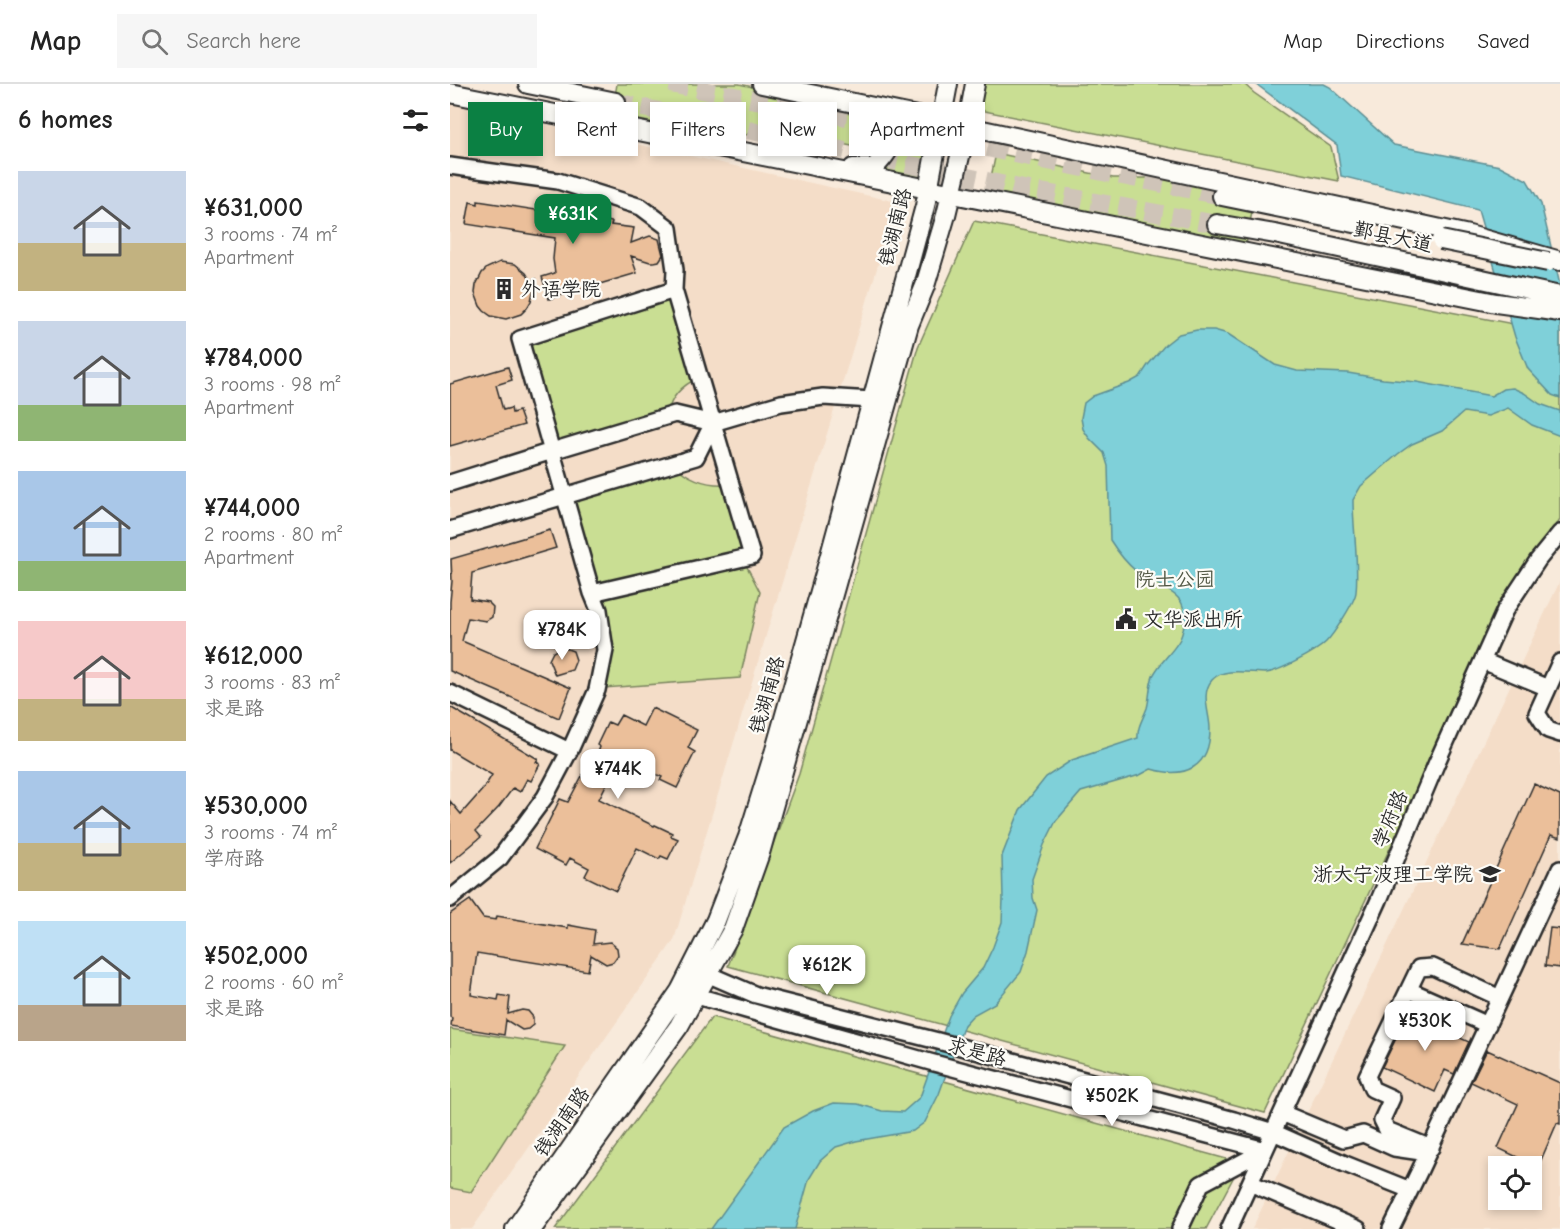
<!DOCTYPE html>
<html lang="en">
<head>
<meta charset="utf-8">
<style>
  body { margin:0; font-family:"Comic Neue","LXGW WenKai TC",sans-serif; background:#f6f6f6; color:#222; height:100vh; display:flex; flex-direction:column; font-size:22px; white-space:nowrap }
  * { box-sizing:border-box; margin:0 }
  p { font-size:20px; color:#767676 }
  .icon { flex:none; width:33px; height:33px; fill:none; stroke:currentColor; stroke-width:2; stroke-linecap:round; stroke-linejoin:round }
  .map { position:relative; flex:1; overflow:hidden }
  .details { display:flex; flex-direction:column; background:#fff; width:450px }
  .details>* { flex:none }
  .guide { position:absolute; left:18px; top:18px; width:570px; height:54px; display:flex; gap:12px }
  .buttons { position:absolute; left:1038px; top:1072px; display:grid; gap:12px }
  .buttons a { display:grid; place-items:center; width:54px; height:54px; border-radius:0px; background:#fff; box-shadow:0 3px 9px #0003; font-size:30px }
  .price { position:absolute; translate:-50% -51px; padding:0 14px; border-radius:12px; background:#fff; color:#222; font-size:20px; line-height:39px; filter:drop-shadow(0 2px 3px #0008) }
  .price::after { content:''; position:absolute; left:50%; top:36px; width:18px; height:14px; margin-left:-9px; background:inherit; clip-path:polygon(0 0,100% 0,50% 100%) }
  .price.on { background:#0b8043; color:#fff }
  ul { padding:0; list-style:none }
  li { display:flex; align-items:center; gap:18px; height:150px; padding:0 18px }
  li span { display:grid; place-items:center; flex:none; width:168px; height:120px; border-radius:0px; color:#555 }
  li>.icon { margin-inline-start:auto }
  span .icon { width:72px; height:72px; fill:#fffc; stroke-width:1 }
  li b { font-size:26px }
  h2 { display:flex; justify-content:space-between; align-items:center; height:72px; padding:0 18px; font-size:26px }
  .chip { padding:0 21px; border-radius:0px; background:#fff; box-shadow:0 3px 9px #0003; font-size:21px; line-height:54px }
  .chip.on { background:#0b8043; color:#fff }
  header { display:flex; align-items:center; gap:36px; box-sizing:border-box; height:84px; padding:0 30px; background:#fff; border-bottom:2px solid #e0e0e0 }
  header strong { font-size:28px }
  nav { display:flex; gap:33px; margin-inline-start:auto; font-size:21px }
  .search { width:420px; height:54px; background:#f6f6f6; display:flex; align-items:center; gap:15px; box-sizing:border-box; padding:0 21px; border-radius:0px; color:#767676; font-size:22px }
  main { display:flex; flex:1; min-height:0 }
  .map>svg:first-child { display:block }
</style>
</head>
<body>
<header>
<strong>Map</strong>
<div class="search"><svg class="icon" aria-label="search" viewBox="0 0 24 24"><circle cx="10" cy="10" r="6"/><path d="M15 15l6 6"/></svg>Search here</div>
<nav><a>Map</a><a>Directions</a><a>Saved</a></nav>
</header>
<main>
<section class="details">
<h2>6 homes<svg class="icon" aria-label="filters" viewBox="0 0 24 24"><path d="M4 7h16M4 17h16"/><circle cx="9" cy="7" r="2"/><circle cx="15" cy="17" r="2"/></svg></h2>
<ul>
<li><span style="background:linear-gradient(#c9d6e8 60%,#c2b280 0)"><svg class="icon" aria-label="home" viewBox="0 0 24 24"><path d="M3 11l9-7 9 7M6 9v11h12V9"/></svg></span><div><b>¥631,000</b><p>3 rooms · 74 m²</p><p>Apartment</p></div></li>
<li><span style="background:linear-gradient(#c9d6e8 70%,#8fb573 0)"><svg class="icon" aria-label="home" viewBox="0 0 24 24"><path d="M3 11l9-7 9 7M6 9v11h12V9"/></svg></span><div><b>¥784,000</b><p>3 rooms · 98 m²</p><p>Apartment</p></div></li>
<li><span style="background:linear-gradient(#a9c7e8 75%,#8fb573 0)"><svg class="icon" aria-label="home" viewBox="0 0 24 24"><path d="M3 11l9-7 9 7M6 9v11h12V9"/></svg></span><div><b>¥744,000</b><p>2 rooms · 80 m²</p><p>Apartment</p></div></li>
<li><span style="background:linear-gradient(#f6c9c9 65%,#c2b280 0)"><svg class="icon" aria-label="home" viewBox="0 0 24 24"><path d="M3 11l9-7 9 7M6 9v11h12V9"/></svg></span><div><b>¥612,000</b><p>3 rooms · 83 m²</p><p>求是路</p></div></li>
<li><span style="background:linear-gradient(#a9c7e8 60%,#c2b280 0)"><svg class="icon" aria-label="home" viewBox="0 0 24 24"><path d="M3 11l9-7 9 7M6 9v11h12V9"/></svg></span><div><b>¥530,000</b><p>3 rooms · 74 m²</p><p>学府路</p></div></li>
<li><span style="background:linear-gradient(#bfe0f5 70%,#b9a48a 0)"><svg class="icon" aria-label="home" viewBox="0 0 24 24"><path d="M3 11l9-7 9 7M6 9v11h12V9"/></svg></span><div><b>¥502,000</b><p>2 rooms · 60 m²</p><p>求是路</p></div></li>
</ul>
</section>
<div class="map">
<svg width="1110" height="1145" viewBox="0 0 1110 1145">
  <rect width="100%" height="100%" fill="#f8eadb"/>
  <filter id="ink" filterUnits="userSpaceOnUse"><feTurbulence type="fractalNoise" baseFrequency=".0167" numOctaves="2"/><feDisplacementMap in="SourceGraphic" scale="12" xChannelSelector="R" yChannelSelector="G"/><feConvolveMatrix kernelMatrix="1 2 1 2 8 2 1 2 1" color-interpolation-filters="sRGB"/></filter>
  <g filter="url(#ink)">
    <path fill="#f4ddc8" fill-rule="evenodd" d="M 0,19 L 447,118 L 224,856 L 22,1145 L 0,1145 Z
      M 1110,497 L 1110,1145 L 802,1145 ZM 1048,1083 L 1082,1083 L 1082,1116 L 1048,1116 Z"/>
    <path fill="#c9de93" stroke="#7a845f" stroke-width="1.5" d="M 167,0 L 289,0 L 355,14 L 368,24 L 418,33 L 432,48 L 430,61 L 426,67 L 308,43 L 290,55 L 162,31 Z
      M 534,0 L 794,0 L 804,9 L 881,63 L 889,97 L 529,26 Z
      M 439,32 L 479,38 L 471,94 L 430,86 Z
      M 546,69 L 663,94 L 708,94 L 805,111 L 796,161 L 538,108 Z
      M 524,137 L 1110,249 L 1110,436 L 1050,531 L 815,1029 L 278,882 L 349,690 L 468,263 Z
      M 217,214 L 222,215 L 248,294 C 233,301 221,312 218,329 L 109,360 L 104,357 L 78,263 L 81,255 Z
      M 224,381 C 240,396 257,402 279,400 L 294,468 L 146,505 L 120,412 Z
      M 294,477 L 310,508 L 290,594 L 154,604 L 162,568 L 160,545 L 149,512 Z
      M 262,933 L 791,1079 L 756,1145 L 105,1145 Z
      M 0,945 L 115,962 L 21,1108 L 0,1104 Z"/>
    <path fill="#7fd0d9" stroke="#5d8e93" stroke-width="1.5" d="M 806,0 L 874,0 L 880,3 L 944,61 L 1050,82 L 1077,96 L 1091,120 L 1110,201 L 1110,314 L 1102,311 L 1078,285 L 1065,253 L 1028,126 L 891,92 L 887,61 Z
      M 747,246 L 764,246 L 778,250 L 825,281 L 847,287 L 898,289 L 933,295 L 967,298 L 1041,312 L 1053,305 L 1063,304 L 1074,309 L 1090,320 L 1110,327 L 1110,352 L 1082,341 L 1058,324 L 1038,332 L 1014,328 L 992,347 L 962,360 L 948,370 L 911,402 L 903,416 C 903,446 909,479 906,508 C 905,518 883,551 876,558 C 866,568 828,588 815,589 C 799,589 773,583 762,596 C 750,610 760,629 760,645 C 760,683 736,695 701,685 L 690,691 L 631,708 L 606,737 L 594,761 L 582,795 L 583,814 L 587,826 L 578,867 L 571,888 L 545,919 L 523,931 L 514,941 L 489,1010 L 475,1038 L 463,1047 L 406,1057 L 386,1063 L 370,1077 L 359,1095 L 345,1145 L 261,1145 L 334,1043 L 363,1027 L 384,1019 L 408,1020 L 432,1027 L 453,1028 L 470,1013 L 499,932 L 512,909 L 533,884 L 543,863 L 552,838 L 553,815 L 552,772 L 570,726 L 596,693 L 622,676 L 688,654 C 687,643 693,635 697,624 C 700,613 699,603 703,592 C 710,578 723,568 730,555 C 735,544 737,524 729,515 C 721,505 698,497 687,488 C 676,479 667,467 660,456 L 658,382 L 654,369 L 639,354 L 633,345 L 631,334 L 634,319 L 643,312 L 679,299 L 690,293 L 698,281 L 715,261 L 729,250 Z"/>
    <path fill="#ebbf9a" stroke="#2b2b2b" stroke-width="1.5" d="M 28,117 L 162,138 L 161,141 L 184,144 L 181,159 L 200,152 L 209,155 L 213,171 L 209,177 L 204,178 L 200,178 L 181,172 L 187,189 L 99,215 L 92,193 L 105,189 L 103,175 L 105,154 L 16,140 L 20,118 L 28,120 Z
      M 50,178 L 65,180 L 76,189 L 81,197 L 86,195 L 81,217 L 77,224 L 71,230 L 56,235 L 41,232 L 34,227 L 30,222 L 25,209 L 26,201 L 32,189 L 37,184 Z
      M 58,283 L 62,296 L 46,301 L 53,326 L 61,324 L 62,329 L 69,327 L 74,341 L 0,362 L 0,300 Z
      M 100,446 L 106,464 L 22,489 L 20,515 L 38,518 L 43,523 L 42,533 L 36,537 L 18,534 L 12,557 L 121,604 L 109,634 L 0,587 L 0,518 L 2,497 L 1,475 Z
      M 112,563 L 123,567 L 126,576 L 122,586 L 105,591 L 99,576 L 103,568 Z
      M 0,623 L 88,675 L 86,678 L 90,680 L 81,697 L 77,695 L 70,708 L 63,704 L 49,723 L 26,747 L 31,753 L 0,779 L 0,717 L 11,730 L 34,704 L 42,691 L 0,666 Z
      M 202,624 L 247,646 L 238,664 L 245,668 L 227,704 L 210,696 L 212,693 L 170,673 L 149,715 L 204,742 L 205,741 L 222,749 L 221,752 L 228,755 L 218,775 L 211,772 L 209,775 L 187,764 L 166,807 L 135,792 L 139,784 L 120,774 L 116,781 L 85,765 L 110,715 L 118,718 L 133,690 L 136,692 L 147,671 L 150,663 L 147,661 L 158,638 L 165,641 L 171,631 L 193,642 Z
      M 1084,700 L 1110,712 L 1110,754 L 1101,751 L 1050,865 L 1012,860 Z
      M 20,816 L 33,834 L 46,836 L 47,832 L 118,844 L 118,841 L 145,846 L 143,860 L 160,858 L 167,864 L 168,871 L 163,878 L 156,880 L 141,871 L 138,887 L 27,869 L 21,911 L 48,916 L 49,911 L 60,913 L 58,930 L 72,926 L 78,927 L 83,933 L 83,941 L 78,945 L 72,946 L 56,936 L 54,951 L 1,942 L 2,934 L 0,933 L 0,830 Z
      M 1100,844 L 1110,845 L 1110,884 L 1095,882 Z
      M 959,928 L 1011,952 L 1010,954 L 1019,958 L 1004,990 L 995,986 L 985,1008 L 932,983 Z
      M 1037,966 L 1110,999 L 1110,1040 L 1107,1039 L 1088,1083 L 1048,1064 L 1068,1020 L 1021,998 Z"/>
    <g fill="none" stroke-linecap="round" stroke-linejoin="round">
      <path stroke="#cfc4b8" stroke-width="18" stroke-dasharray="18 9" stroke-linecap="butt" d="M 220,0 L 401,34 L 574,72 L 772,112
        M 166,18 L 574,105 L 767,140"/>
      <defs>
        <path id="minor" d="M 0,82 L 108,97 L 191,123 L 219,144 L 225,186 L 224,206 L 302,472 L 142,509 L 149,526 L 155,566 L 147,606 L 121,664 L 95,713 L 50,774 L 0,815
          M 263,339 L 331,319 L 373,313 L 422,316
          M 0,399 L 102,367 L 225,330 L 263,339 L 246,373 L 0,446
          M 142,509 L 70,255 L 224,206
          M 1033,577 L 1098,604
          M 1110,578 L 1087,629 L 1098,646 L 1110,650
          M 0,609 L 119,667
          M 248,886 L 306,911 L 488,957 L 784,1036 L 823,1048 L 895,1080 L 960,1106
          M 959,906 L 1038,941
          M 236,909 L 480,978 L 815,1066
          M 832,1029 L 894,1055 L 913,1050 L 944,1064 L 978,1069
          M 981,1064 L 937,1046 L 932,1036 L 942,1014 L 922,1005 L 917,992 L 969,884 L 983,883 L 1050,914
          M 800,1099 L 908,1145
          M 730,1145 L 751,1100 L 815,1066
          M 779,1145 L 929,816 L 987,678 L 1055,526 L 1088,476 L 1110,449
          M 941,1145 L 969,1088 L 1110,785"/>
        <path id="major" d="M 78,0 L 166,18
          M 312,0 L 491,37 L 1019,151 L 1110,177
          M 0,9 L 1046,219 L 1110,228
          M 403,84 L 424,84 C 442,64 446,58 435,32 L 418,26
          M 772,112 L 909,140
          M 767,140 L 825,150 L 1110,212
          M 65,1145 L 230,907 L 266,836 L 298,753 L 325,666 L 374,493 L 475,122 L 498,0
          M 82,1145 L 229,942 L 283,845 L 310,769 L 459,241 L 475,202 L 496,131 L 517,43 L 525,0"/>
      </defs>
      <use href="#minor" stroke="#2b2b2b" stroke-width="20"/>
      <use href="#major" stroke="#2b2b2b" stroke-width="22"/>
      <use href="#minor" stroke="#fdfcf7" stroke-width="15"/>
      <use href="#major" stroke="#fdfcf7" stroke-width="18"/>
      <defs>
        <path id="major-bridge" d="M 991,156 L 1098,178"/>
      </defs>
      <use href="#major-bridge" stroke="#2b2b2b" stroke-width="22" stroke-linecap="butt"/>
      <use href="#major-bridge" stroke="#fdfcf7" stroke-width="18"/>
    </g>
  </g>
  <defs>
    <symbol id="building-bare" viewBox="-9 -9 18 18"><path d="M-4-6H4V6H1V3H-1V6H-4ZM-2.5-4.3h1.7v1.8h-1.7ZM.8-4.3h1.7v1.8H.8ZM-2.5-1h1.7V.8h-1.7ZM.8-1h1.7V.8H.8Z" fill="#2b2b2b" stroke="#fdfcf7" stroke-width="2.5" paint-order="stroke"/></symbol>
    <symbol id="civic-bare" viewBox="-9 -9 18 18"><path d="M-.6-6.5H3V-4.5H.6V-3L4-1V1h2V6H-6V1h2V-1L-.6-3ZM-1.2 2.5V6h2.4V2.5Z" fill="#2b2b2b" stroke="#fdfcf7" stroke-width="2.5" paint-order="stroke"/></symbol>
    <symbol id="university-bare" viewBox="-9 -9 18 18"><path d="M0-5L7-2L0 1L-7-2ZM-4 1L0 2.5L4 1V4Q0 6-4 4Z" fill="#2b2b2b" stroke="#fdfcf7" stroke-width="2.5" paint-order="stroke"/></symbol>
  </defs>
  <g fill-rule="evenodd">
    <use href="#building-bare" x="39" y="190" width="30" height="30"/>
    <use href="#civic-bare" x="661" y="520" width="30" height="30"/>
    <use href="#university-bare" x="1025" y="775" width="30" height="30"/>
  </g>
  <g text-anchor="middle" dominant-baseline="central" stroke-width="4.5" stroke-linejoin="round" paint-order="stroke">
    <g font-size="20" fill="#2b2b2b" stroke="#fdfcf7">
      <text transform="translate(445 143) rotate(-76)">钱湖南路</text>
      <text transform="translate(943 153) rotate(12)">鄞县大道</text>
      <text transform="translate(317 611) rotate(-74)">钱湖南路</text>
      <text transform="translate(940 735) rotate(-67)">学府路</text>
      <text transform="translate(527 968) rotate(15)">求是路</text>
      <text transform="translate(112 1038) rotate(-55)">钱湖南路</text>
    </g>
    <g font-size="20" fill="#2b2b2b" stroke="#fdfcf7" text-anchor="start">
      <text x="71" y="205">外语学院</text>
      <text x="693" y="535">文华派出所</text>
      <text x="1023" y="790" text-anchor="end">浙大宁波理工学院</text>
    </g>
    <g font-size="20" fill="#525845" stroke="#fdfcf7">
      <text x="725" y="495">院士公园</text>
    </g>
  </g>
</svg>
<div class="buttons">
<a><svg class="icon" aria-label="locate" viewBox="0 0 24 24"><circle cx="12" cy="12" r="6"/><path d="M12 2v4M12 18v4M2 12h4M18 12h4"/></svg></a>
</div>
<b class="price on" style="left:123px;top:161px">¥631K</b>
<b class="price" style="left:112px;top:577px">¥784K</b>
<b class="price" style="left:168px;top:716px">¥744K</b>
<b class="price" style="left:377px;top:912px">¥612K</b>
<b class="price" style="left:975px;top:968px">¥530K</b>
<b class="price" style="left:662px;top:1043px">¥502K</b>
<div class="guide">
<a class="chip on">Buy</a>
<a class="chip">Rent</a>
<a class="chip">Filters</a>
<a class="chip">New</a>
<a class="chip">Apartment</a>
</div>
</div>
</main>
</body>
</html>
